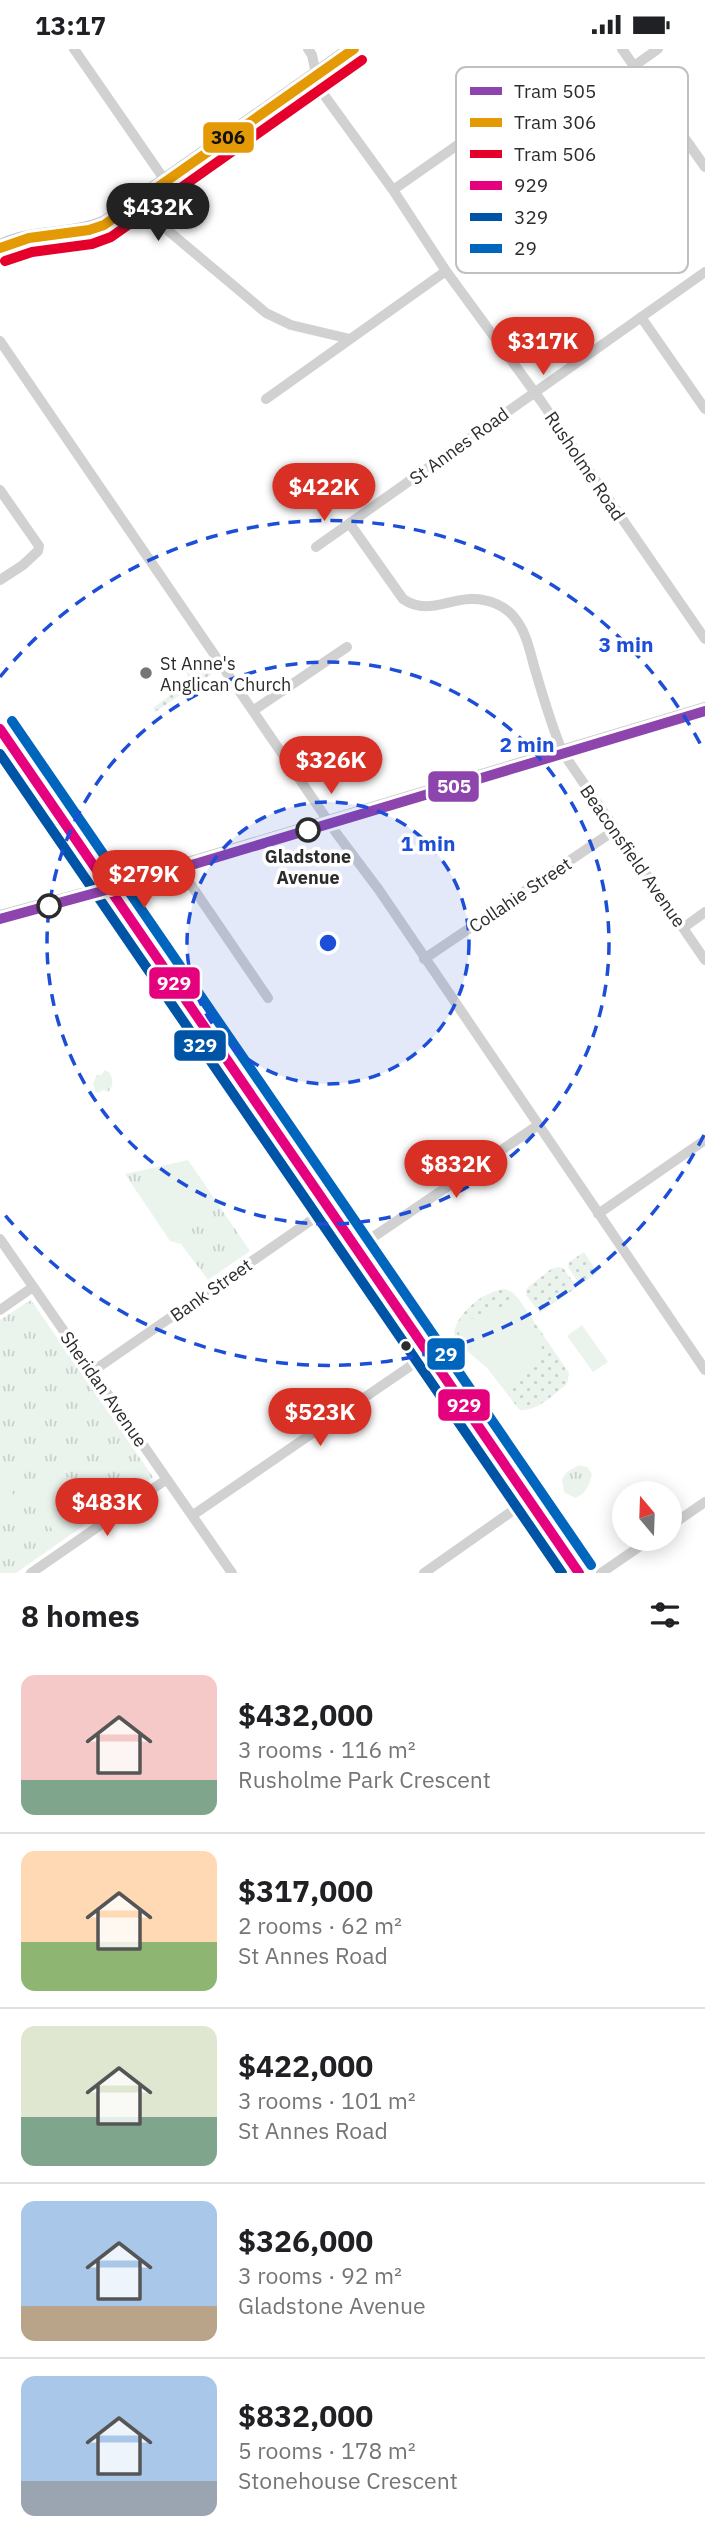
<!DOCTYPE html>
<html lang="en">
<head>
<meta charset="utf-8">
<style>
  body { margin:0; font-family:"IBM Plex Sans",sans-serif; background:#f6f6f6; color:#202124; height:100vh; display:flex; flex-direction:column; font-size:26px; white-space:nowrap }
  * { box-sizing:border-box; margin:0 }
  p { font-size:23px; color:#757577 }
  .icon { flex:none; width:38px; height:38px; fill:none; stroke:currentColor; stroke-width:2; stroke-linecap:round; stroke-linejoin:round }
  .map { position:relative; height:1524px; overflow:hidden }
  .details { display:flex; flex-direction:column; background:#fff; flex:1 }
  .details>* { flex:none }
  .needle { width:46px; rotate:341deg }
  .fabs { position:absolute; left:612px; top:1432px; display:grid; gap:14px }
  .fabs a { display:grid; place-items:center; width:70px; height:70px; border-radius:50%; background:#fff; box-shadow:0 4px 18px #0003; font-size:35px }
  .price { position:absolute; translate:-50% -60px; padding:0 16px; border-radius:24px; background:#d93025; color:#fff; font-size:23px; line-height:46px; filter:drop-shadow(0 2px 4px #0008) }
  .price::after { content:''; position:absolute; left:50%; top:42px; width:21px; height:16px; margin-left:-10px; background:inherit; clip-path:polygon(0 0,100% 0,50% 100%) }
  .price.active { background:#222; color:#fff }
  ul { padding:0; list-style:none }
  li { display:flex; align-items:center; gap:21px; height:175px; padding:0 21px }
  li+li { border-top:2px solid #e0e0e0 }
  li span { display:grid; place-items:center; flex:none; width:196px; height:140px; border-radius:14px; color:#555 }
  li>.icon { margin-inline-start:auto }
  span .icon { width:84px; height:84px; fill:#fffc; stroke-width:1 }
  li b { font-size:30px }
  h2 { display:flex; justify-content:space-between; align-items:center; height:84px; padding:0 21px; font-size:30px }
  .status { display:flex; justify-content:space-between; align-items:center; height:49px; padding:0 35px; background:#fff; direction:ltr }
  .status svg { height:19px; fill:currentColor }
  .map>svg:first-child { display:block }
</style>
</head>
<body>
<div class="status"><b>13:17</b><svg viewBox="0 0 49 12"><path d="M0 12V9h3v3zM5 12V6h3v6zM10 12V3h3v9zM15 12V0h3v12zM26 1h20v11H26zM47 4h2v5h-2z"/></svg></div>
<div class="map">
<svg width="705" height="1524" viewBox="0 0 705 1524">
  <defs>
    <pattern id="grass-dots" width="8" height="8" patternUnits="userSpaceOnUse" patternTransform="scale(1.75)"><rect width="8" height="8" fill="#ebf3ed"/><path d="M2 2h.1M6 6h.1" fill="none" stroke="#cad0cb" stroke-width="1.8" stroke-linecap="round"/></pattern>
    <pattern id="park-tufts" width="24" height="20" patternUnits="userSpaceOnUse" patternTransform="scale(1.75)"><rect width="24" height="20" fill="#ebf3ed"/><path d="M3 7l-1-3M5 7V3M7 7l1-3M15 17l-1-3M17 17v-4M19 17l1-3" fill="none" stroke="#cad0cb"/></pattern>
  </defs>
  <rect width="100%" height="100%" fill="#fff"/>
  <path fill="url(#grass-dots)" d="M 203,609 L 212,625 L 155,663 L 153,659 L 186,634 L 188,629 L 186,621 Z
    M 584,1203 L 598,1224 L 580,1236 L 568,1218 L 569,1213 Z
    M 558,1218 L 563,1219 L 577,1238 L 540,1264 L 526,1246 L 527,1239 L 551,1220 Z
    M 505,1240 L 512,1243 L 518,1249 L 569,1324 L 567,1335 C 555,1344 535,1365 519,1360 L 487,1319 L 459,1295 L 454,1285 C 456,1264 484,1242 505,1240 Z"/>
  <path fill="url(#park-tufts)" d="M 105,1021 L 110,1024 C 113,1031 114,1037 108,1043 L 103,1041 L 98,1044 L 95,1042 L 93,1034 L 97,1026 L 101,1026 Z
    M 188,1111 L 250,1202 L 208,1231 L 181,1195 L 170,1192 L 125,1125 Z
    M 31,1251 L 153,1428 L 16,1524 L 0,1524 L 0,1271 Z
    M 579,1416 L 587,1418 L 592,1425 C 590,1435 585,1446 575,1449 L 564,1443 L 562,1430 L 567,1423 Z"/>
  <path fill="#ebf3ed" d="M 183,1119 L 188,1120 L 210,1157 C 200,1162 189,1168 177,1168 C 157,1167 144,1145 144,1127 Z
    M 518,1252 L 531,1270 L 542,1299 C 533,1318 524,1328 505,1337 L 459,1285 L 461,1274 Z
    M 582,1276 L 608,1313 L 593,1323 L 567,1287 Z
    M 1,1427 L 22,1459 L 5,1471 L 0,1464 Z
    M 68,1428 C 84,1434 93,1442 103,1456 L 61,1484 L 53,1482 L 30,1446 C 41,1434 52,1430 68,1428 Z"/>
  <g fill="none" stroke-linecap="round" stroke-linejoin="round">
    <path stroke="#d1d1d1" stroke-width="10" d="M 74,0 L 164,130
      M 308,0 L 312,6 L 319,39 L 393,141 L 446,222 L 541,352 L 705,590
      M 622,0 L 705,118
      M 634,17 L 658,0
      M 393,141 L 479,81 L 496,78 L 510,83 L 568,165 L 581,168 L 590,166 L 690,96
      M 140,148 L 159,174 L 266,264 L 291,276 L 350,290
      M 641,268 L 705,360
      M 0,292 L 337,785 L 379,841 L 705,1321
      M 266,350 L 446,222
      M 0,441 L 39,497 L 38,502 L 23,516 L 0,531
      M 350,475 L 403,550 C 427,566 445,551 470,550 C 488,549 507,557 517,572 C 526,584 530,602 534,617 C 543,647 551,676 563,704 L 705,911
      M 316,498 L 705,223
      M 254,661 L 347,598
      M 182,816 L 187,830 L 268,949
      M 683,879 L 705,863
      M 424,910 L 615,781
      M 598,1165 L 705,1091
      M 0,1190 L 232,1524
      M 357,1199 L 537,1077
      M 0,1261 L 33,1238
      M 93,1322 L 329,1159
      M 193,1466 L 428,1305
      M 670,1477 L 705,1453
      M 31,1524 L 167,1430
      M 424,1524 L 528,1451
      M 601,1524 L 652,1489"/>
    <path stroke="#cacaca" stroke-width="12" d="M 0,196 C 34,180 71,187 105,172 L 349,0
      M 0,680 L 579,1524
      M 0,867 L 108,838 L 705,659"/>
    <defs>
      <path id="bus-1" d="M 0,680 L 579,1524"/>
      <path id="bus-2" d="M 0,705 L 562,1524"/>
      <path id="bus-3" d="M 12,672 L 591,1516"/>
    </defs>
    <use href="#bus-1" stroke="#fff" stroke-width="16"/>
    <use href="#bus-2" stroke="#fff" stroke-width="16"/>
    <use href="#bus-3" stroke="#fff" stroke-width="16"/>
    <use href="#bus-1" stroke="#e5007d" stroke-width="10"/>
    <use href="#bus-2" stroke="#0054a6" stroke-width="10"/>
    <use href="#bus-3" stroke="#0065bd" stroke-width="10"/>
    <defs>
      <path id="tram-1" d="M 0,870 L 128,835 L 705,662"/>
      <path id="tram-2" d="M 0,199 L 29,189 L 89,181 L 104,176 L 354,0"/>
      <path id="tram-3" d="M 5,212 L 32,203 L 92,195 L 111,188 L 362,11"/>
    </defs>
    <use href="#tram-1" stroke="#fff" stroke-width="16"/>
    <use href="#tram-2" stroke="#fff" stroke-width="16"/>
    <use href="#tram-3" stroke="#fff" stroke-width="16"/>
    <use href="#tram-1" stroke="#8e44ad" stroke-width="10"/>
    <use href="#tram-2" stroke="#e39a04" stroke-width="10"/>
    <use href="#tram-3" stroke="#e4002b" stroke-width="10"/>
  </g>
  <circle cx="328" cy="894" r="141" fill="#1d4ed8" fill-opacity=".12"/>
  <g fill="none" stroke="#1d4ed8" stroke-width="3.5" stroke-dasharray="12 9">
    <circle cx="328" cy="894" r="141"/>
    <circle cx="328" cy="894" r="281"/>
    <path d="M704 1086A422 422 0 0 1 0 1160M0 628A422 422 0 0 1 704 702"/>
  </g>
  <circle fill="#767676" stroke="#fff" stroke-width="2.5" cx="146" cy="624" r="7"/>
  <g fill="#fff" stroke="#2c2c2c" stroke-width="3.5">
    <circle cx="308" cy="781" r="11"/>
    <circle cx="49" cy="857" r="11"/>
  </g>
  <circle fill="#2c2c2c" stroke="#fff" stroke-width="2.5" cx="406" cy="1297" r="6"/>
  <g text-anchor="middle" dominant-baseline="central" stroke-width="7" stroke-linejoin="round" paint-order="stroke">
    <g font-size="18" fill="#2c2c2c" stroke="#fff">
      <text transform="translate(459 397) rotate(-36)">St Annes Road</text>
      <text transform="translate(585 417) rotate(56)">Rusholme Road</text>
      <text transform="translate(633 807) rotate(55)">Beaconsfield Avenue</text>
      <text transform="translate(520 846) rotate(-34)">Collahie Street</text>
      <text transform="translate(211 1241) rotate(-35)">Bank Street</text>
      <text transform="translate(104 1340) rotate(55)">Sheridan Avenue</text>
    </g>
    <g font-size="18" fill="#2c2c2c" stroke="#fff" text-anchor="start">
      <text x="160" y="614">St Anne's<tspan x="160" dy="21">Anglican Church</tspan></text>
    </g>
    <g font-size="18" font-weight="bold" fill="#2c2c2c" stroke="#fff">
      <text x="308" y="807">Gladstone<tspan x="308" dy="21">Avenue</tspan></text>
    </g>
  </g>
  <rect x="456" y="18" width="232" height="206" rx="10" fill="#fff" stroke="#c0c0c0" stroke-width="2"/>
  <rect x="470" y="38" width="32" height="8" fill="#8e44ad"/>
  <rect x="470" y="69" width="32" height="9" fill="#e39a04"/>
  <rect x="470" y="101" width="32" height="8" fill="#e4002b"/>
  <rect x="470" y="132" width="32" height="9" fill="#e5007d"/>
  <rect x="470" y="164" width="32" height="8" fill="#0054a6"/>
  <rect x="470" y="195" width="32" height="9" fill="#0065bd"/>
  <g font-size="19" fill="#2c2c2c">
    <text x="514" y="49">Tram 505</text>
    <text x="514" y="80">Tram 306</text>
    <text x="514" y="112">Tram 506</text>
    <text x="514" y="143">929</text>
    <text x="514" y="175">329</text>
    <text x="514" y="206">29</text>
  </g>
  <circle cx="328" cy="894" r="10" fill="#1d4ed8" stroke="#fff" stroke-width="3.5"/>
  <g font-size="21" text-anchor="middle" font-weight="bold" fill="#1d4ed8" stroke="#fff" stroke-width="7" stroke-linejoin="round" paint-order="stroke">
    <text x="626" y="603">3 min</text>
    <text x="527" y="703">2 min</text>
    <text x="428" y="802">1 min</text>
  </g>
  <g stroke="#fff" stroke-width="2.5">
    <rect x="202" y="72" width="53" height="33" rx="7" fill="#e39a04"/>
    <rect x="427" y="721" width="53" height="33" rx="7" fill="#8e44ad"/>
    <rect x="148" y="917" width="53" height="34" rx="7" fill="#e5007d"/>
    <rect x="173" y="980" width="54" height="33" rx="7" fill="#0054a6"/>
    <rect x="426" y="1288" width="40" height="34" rx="7" fill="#0065bd"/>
    <rect x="437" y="1339" width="54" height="34" rx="7" fill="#e5007d"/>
  </g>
  <g font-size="19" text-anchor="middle" font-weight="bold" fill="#fff">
    <text x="454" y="744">505</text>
    <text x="174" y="941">929</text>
    <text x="200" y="1003">329</text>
    <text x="446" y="1312">29</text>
    <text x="464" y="1363">929</text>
  </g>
  <g font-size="19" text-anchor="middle" font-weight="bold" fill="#111">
    <text x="228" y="95">306</text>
  </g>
</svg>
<div class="fabs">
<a><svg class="needle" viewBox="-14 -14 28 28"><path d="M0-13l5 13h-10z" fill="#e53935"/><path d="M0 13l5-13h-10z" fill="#757577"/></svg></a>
</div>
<b class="price active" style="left:158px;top:194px">$432K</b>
<b class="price" style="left:543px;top:328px">$317K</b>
<b class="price" style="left:324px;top:474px">$422K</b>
<b class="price" style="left:331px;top:747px">$326K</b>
<b class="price" style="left:144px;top:861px">$279K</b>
<b class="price" style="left:456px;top:1151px">$832K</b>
<b class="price" style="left:320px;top:1399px">$523K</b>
<b class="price" style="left:107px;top:1489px">$483K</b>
</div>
<section class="details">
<h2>8 homes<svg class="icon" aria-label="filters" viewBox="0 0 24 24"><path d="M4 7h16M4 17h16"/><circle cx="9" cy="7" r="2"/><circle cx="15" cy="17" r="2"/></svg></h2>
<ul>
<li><span style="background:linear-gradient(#f6c9c9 75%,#7fa58c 0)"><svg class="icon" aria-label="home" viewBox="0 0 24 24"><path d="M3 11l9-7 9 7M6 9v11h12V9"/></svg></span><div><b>$432,000</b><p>3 rooms · 116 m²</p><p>Rusholme Park Crescent</p></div></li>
<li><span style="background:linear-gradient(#ffd9b3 65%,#8fb573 0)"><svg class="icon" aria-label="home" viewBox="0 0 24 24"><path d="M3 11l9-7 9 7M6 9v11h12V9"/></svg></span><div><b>$317,000</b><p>2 rooms · 62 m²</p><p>St Annes Road</p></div></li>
<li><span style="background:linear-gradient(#dfe7d0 65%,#7fa58c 0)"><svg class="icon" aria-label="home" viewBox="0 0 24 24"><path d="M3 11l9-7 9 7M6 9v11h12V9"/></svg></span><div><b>$422,000</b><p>3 rooms · 101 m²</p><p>St Annes Road</p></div></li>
<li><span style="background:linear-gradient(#a9c7e8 75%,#b9a48a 0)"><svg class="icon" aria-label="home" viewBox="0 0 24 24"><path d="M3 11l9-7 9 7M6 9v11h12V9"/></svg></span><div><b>$326,000</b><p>3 rooms · 92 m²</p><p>Gladstone Avenue</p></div></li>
<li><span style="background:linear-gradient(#a9c7e8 75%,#9aa5b1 0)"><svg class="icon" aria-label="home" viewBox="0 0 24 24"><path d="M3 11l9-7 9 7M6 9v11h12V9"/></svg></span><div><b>$832,000</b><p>5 rooms · 178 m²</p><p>Stonehouse Crescent</p></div></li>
</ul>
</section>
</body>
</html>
